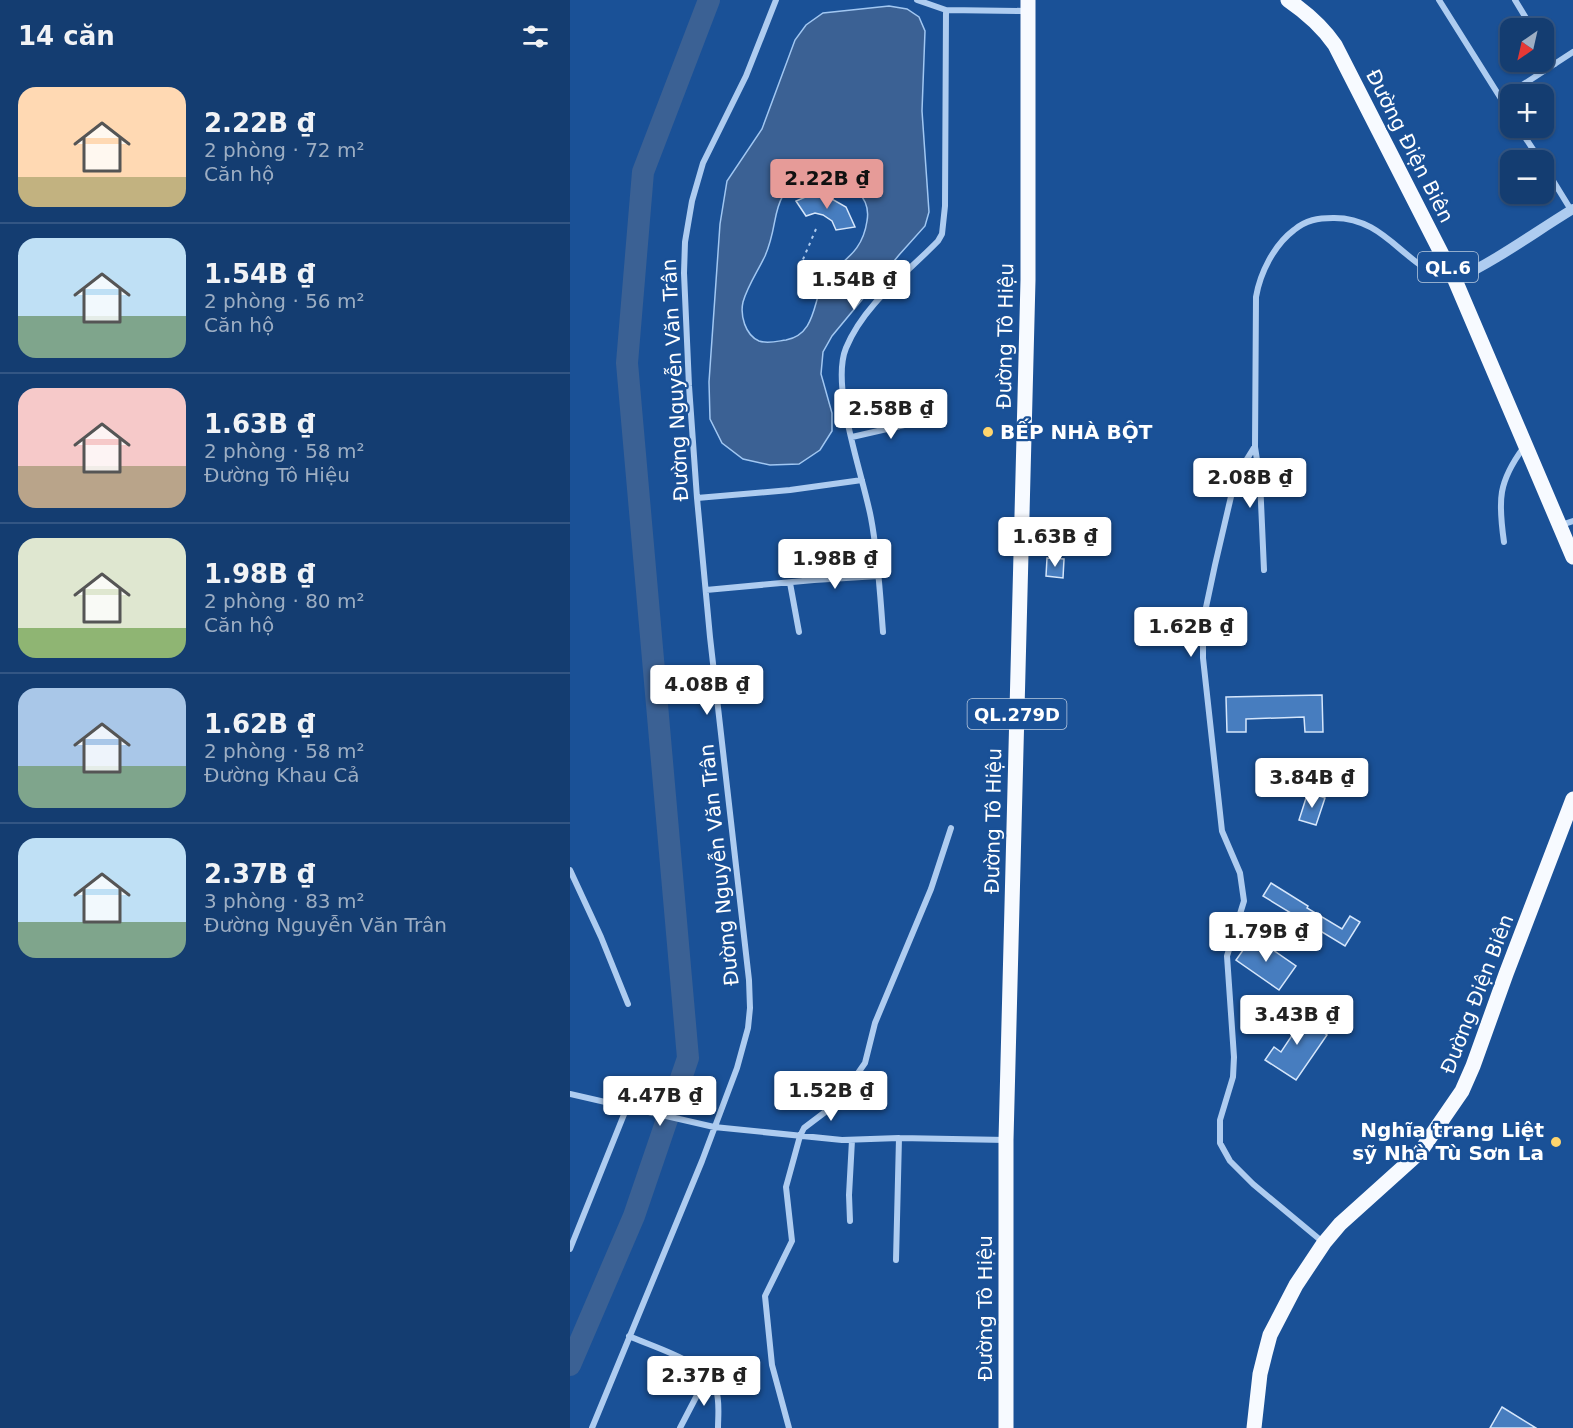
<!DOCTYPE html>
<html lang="vi">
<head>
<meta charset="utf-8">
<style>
  body { margin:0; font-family:"DejaVu Sans",sans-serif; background:#214879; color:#f1f3f6; height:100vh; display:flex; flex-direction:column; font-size:22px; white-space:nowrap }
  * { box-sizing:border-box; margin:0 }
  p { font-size:20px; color:#9daec3 }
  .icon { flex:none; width:33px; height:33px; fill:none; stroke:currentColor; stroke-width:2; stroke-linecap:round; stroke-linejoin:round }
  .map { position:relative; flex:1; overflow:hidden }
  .sheet { display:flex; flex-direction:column; background:#143d71; width:570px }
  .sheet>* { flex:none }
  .needle { width:39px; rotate:214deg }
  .buttons { position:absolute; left:930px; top:18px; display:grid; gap:12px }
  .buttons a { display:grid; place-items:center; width:54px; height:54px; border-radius:12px; background:#143d71; box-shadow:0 2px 4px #0004,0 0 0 2px #335684; font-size:30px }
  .price { position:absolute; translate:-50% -51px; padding:0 14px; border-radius:6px; background:#fff; color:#222; font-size:20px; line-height:39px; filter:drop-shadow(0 2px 3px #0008) }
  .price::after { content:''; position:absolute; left:50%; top:36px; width:18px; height:14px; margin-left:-9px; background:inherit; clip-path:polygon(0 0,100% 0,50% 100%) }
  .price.selected { background:#e69b98; color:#111 }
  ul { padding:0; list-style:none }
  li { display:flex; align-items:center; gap:18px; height:150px; padding:0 18px }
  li+li { border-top:2px solid #335684 }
  li span { display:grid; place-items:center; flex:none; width:168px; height:120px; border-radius:18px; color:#555 }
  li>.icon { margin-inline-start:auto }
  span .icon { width:72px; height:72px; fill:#fffc; stroke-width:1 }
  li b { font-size:26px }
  h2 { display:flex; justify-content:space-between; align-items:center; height:72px; padding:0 18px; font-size:26px }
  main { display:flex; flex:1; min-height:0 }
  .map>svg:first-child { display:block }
</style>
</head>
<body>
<main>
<section class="sheet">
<h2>14 căn<svg class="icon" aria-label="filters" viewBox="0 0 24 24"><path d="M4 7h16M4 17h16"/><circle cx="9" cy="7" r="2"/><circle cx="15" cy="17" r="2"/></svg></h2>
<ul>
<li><span style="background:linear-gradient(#ffd9b3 75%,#c2b280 0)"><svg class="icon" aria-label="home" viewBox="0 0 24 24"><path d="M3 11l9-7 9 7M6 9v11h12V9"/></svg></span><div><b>2.22B ₫</b><p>2 phòng · 72 m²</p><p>Căn hộ</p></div></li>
<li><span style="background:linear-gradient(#bfe0f5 65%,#7fa58c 0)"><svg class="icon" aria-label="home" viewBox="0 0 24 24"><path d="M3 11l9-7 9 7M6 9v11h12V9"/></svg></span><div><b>1.54B ₫</b><p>2 phòng · 56 m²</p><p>Căn hộ</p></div></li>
<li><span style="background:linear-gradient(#f6c9c9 65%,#b9a48a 0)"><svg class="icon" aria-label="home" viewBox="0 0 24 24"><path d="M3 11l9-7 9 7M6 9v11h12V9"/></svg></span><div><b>1.63B ₫</b><p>2 phòng · 58 m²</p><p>Đường Tô Hiệu</p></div></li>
<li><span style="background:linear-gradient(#dfe7d0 75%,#8fb573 0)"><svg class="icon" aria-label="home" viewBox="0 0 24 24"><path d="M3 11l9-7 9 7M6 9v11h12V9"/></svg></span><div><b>1.98B ₫</b><p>2 phòng · 80 m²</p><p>Căn hộ</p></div></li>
<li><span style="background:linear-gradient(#a9c7e8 65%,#7fa58c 0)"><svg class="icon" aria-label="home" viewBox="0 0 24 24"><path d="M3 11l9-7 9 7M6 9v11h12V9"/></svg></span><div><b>1.62B ₫</b><p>2 phòng · 58 m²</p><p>Đường Khau Cả</p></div></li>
<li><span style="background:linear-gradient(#bfe0f5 70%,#7fa58c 0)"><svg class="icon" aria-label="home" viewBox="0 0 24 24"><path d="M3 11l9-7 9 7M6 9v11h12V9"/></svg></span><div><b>2.37B ₫</b><p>3 phòng · 83 m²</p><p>Đường Nguyễn Văn Trân</p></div></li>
</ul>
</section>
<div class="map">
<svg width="1003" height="1428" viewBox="0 0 1003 1428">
  <rect width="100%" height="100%" fill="#1a5197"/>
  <path fill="#3b6194" stroke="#a1c7f2" stroke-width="1.5" fill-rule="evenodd" d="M 319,6 L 337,9 L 349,17 L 355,31 L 352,111 L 359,212 L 355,226 L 329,255 L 262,336 L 253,352 L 251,374 L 262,413 L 262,431 L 250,450 L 229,464 L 200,465 L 173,459 L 152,443 L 140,419 L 139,382 L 150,224 L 157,181 L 192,129 L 225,40 L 236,25 L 253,13 ZM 240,171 C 260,172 274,178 288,192 C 296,200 299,210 297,221 C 291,262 260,262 250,290 C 243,310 242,335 216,340 C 208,341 198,344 189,341 C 175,335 170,315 173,302 C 178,285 188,271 195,256 C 212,217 196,198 240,171 Z"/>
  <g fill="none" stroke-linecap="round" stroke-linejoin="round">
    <path stroke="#3b6194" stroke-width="22" d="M 0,1365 L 64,1216 L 118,1058 L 57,363 L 73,172 L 139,0"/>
  </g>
  <path fill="#477dbf" stroke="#d5e6fb" stroke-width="1.5" d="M 253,194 L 276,207 L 285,227 L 266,230 L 262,221 L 253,215 L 245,213 L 236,216 L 226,201 L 240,195 Z
    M 477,558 L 494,559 L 493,578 L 476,576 Z
    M 752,695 L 753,732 L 735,732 L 734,717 L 676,719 L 676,732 L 657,732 L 656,697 Z
    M 738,792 L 755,798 L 746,825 L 729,820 Z
    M 701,883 L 738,906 L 737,908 L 772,929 L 780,916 L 790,922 L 775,946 L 693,896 Z
    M 683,936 L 726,966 L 709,990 L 666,960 Z
    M 718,1008 L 757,1035 L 726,1080 L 695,1060 L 704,1047 L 711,1052 L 725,1031 L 710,1020 Z
    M 932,1407 L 966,1428 L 920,1428 Z"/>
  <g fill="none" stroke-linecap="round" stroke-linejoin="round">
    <path stroke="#aeccf0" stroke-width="2" stroke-dasharray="3 4.5" stroke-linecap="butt" d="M 246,229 L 231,264 L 290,309"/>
    <path stroke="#aeccf0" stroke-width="6" d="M 347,0 L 376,10 L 456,11
      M 869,0 L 940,113
      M 945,0 L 962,28
      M 974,46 L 985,64
      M 931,99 L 1003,52
      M 949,128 L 970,160
      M 974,166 L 1001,210
      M 282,437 L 356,420
      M 685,447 L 690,480 L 694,570
      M 127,498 L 220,490 L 292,480
      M 991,525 L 1003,521
      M 934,542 C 928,500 928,482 954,447
      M 220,583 L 229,632
      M 136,590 L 244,580 L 308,576
      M 313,632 C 310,594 308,555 301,518 C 293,475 260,387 276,348 C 294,304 336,274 368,241 L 372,234 L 375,206 L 376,10
      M 0,870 L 31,937 L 58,1004
      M 0,1094 L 144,1127 L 272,1140 L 329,1138 L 436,1140
      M 280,1221 L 279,1195 L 282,1140
      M 754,1243 L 683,1184 L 660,1161 L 650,1143 L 650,1120 L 663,1077 L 664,1057 L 657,956 L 674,901 L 670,873 L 652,831 L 633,658 L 633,635 L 635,612 L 645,565 L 663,488 L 669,472 L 685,446 L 686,297 C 690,273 704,245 724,230 C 736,220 748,218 763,218 C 818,217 835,271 884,280
      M 0,1249 L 57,1107
      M 326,1260 L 329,1138
      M 59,1336 C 85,1348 136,1361 146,1390 C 150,1401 148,1416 148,1428
      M 22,1428 L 132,1161 L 167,1068 L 178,1028 L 180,1008 L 179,980 L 140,637 L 127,498 L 119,386 L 114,273 L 115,242 L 122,201 L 133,163 L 176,76 L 206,0
      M 110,1428 L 137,1376
      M 219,1428 L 202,1365 L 195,1296 L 222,1241 L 216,1187 L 230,1136 L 234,1128 L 267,1103 L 295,1063 L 305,1023 L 361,889 L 381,828"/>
    <path stroke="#aeccf0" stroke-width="10" d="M 885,280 C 929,259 962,234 1003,209"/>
    <path stroke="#f7faff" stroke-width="15" d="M 718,0 C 737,13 752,26 765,45 L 885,280 L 1003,557
      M 436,1428 L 436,1140 L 458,280 L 458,0
      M 684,1428 L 690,1374 L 695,1354 L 700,1335 L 726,1285 L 754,1243 L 770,1224 L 850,1152 L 892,1091 L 903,1066 L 936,974 L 1003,799"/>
  </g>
  <g fill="#ffd56d" stroke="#1a5197" stroke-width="2">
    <circle cx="418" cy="432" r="6"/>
    <circle cx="986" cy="1142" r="6"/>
  </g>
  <g text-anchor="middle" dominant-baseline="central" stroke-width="4.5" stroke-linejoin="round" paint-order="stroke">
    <g fill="#1a5197" stroke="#bacbe0" stroke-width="1.5">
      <rect x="848" y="252" width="60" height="30" rx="4.5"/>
      <rect x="397.5" y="699" width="99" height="30" rx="4.5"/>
    </g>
    <g font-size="18" font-weight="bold" fill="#fff">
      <text x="878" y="267">QL.6</text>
      <text x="447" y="714">QL.279D</text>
    </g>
    <g font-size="20" fill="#fff" stroke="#1a5197">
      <text transform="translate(840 146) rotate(63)">Đường Điện Biên</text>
      <text transform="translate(435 336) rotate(-89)">Đường Tô Hiệu</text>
      <text transform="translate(105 380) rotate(-93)">Đường Nguyễn Văn Trân</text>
      <text transform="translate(423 821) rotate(-89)">Đường Tô Hiệu</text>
      <text transform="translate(149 865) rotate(-96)">Đường Nguyễn Văn Trân</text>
      <text transform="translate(907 994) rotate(-69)">Đường Điện Biên</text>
      <text transform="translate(415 1308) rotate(-90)">Đường Tô Hiệu</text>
    </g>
    <g font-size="20" font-weight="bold" fill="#fff" stroke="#1a5197" text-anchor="start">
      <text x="430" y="432">BẾP NHÀ BỘT</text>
      <text x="974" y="1130" text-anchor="end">Nghĩa trang Liệt<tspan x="974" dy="23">sỹ Nhà Tù Sơn La</tspan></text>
    </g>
  </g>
</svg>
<div class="buttons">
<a><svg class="needle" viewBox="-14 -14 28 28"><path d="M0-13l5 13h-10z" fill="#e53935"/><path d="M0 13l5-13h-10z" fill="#9daec3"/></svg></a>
<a>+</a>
<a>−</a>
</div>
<b class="price selected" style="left:257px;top:210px">2.22B ₫</b>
<b class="price" style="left:284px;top:311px">1.54B ₫</b>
<b class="price" style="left:321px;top:440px">2.58B ₫</b>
<b class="price" style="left:680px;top:509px">2.08B ₫</b>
<b class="price" style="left:485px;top:568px">1.63B ₫</b>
<b class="price" style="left:265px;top:590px">1.98B ₫</b>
<b class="price" style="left:621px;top:658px">1.62B ₫</b>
<b class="price" style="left:137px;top:716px">4.08B ₫</b>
<b class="price" style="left:742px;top:809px">3.84B ₫</b>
<b class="price" style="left:696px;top:963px">1.79B ₫</b>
<b class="price" style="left:727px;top:1046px">3.43B ₫</b>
<b class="price" style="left:261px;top:1122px">1.52B ₫</b>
<b class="price" style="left:90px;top:1127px">4.47B ₫</b>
<b class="price" style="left:134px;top:1407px">2.37B ₫</b>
</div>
</main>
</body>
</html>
